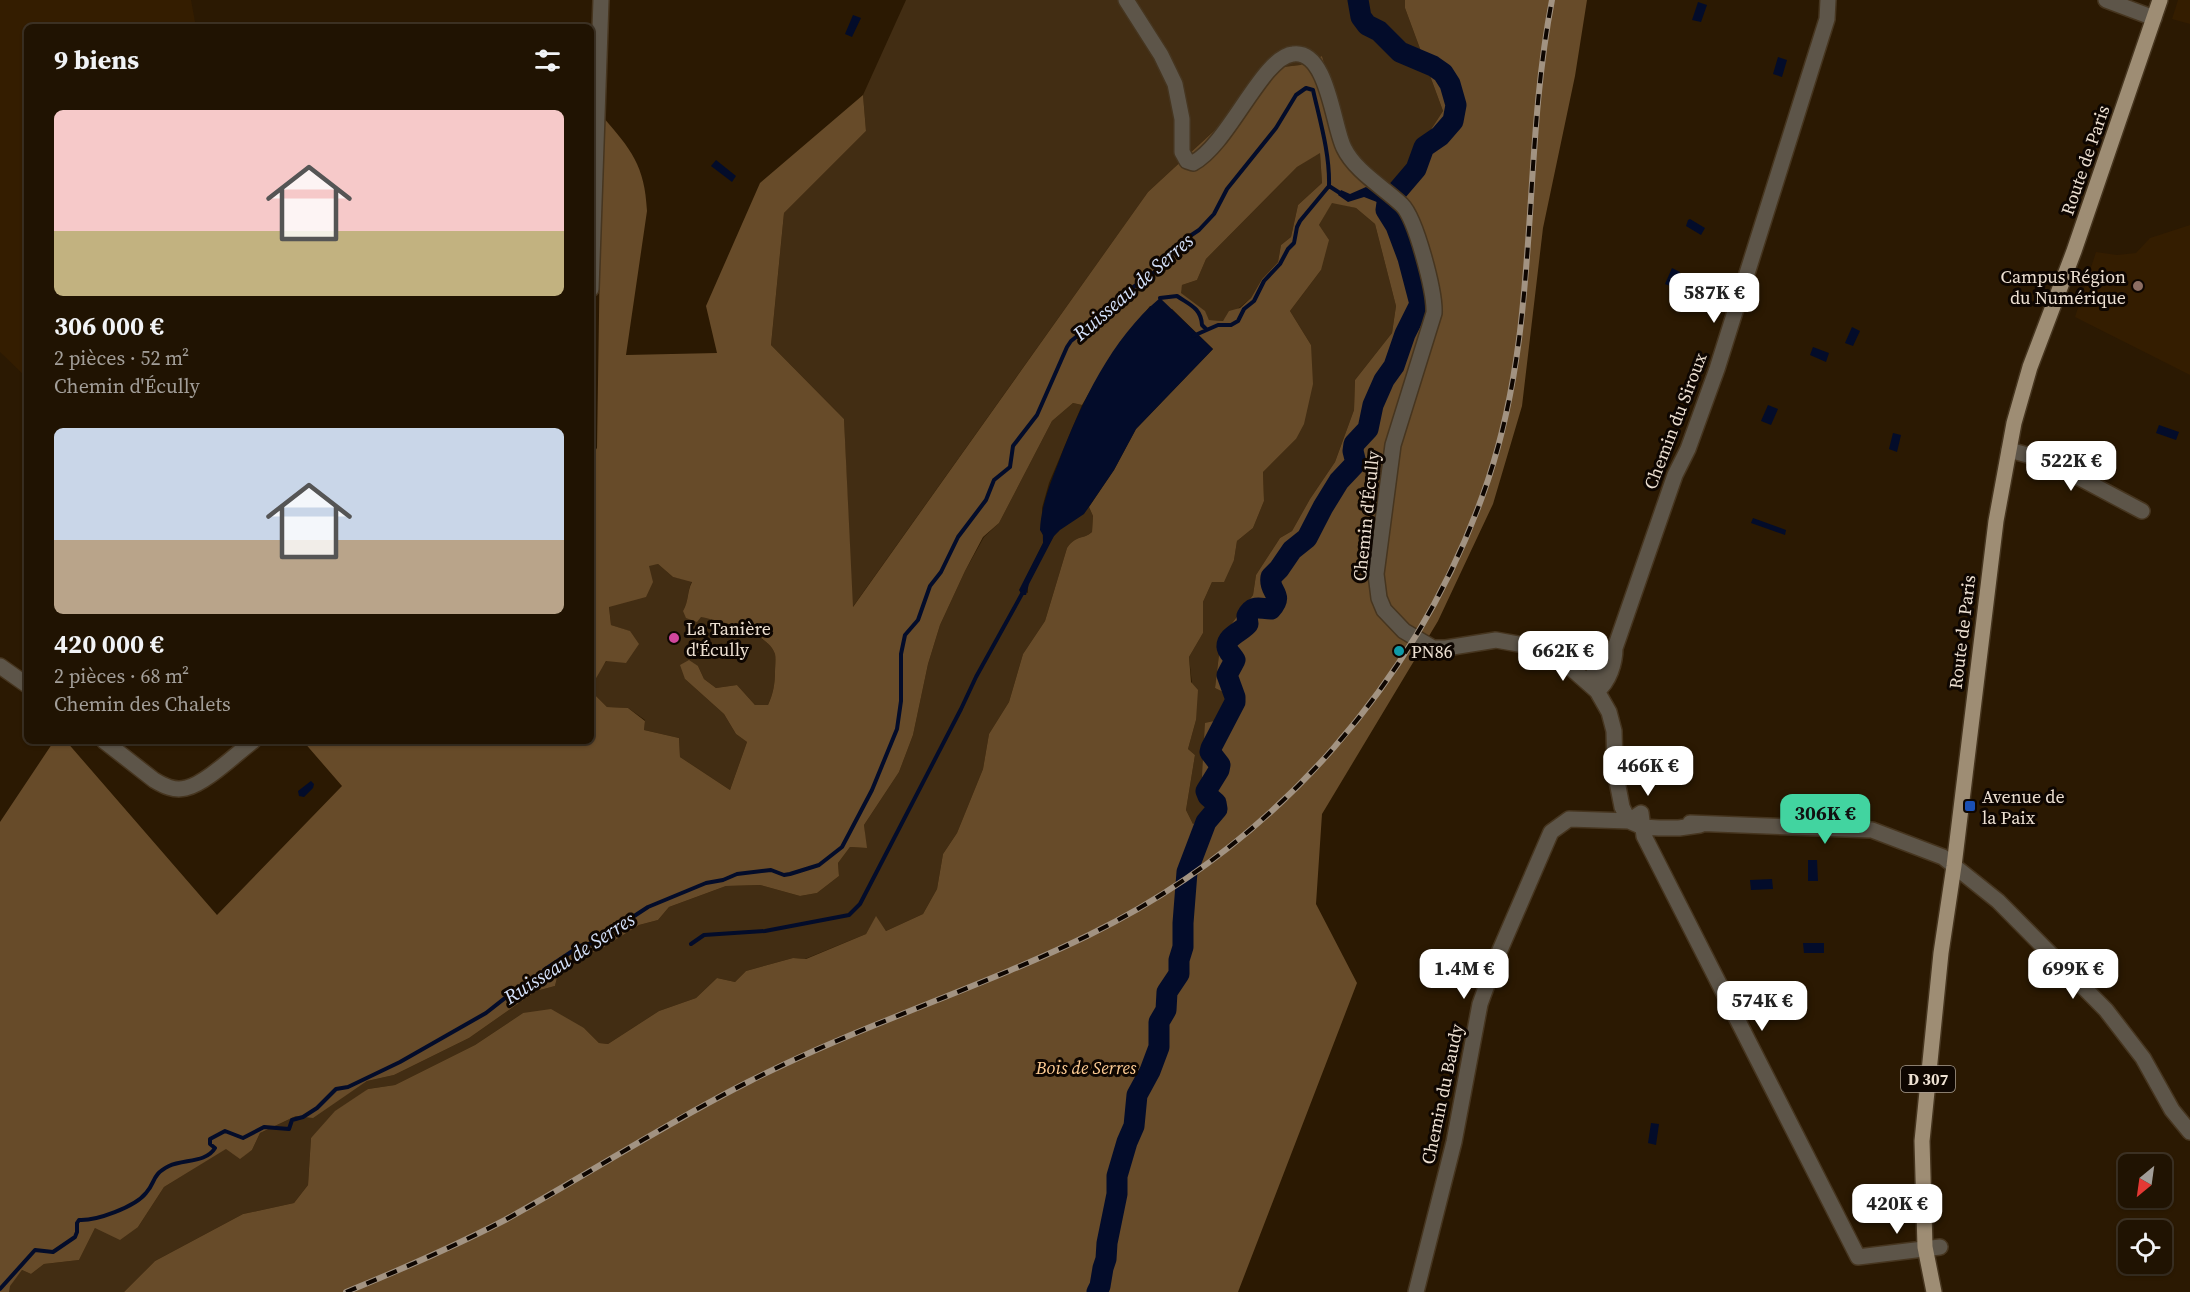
<!DOCTYPE html>
<html lang="fr">
<head>
<meta charset="utf-8">
<style>
  body { margin:0; font-family:"Source Serif 4",serif; background:#2d2011; color:#f1f3f6; height:100vh; display:flex; flex-direction:column; font-size:22px; white-space:nowrap }
  * { box-sizing:border-box; margin:0 }
  p { font-size:20px; color:#a29e99 }
  .icon { flex:none; width:33px; height:33px; fill:none; stroke:currentColor; stroke-width:2; stroke-linecap:round; stroke-linejoin:round }
  .map { position:relative; flex:1; overflow:hidden }
  .side { position:absolute; left:24px; top:24px; width:570px; height:720px; display:flex; flex-direction:column; background:#201302; border-radius:9px; box-shadow:0 2px 4px #0004,0 0 0 2px #3d3224 }
  .side>* { flex:none }
  .needle { width:39px; rotate:209deg }
  .tools { position:absolute; left:2118px; top:1154px; display:grid; gap:12px }
  .tools a { display:grid; place-items:center; width:54px; height:54px; border-radius:9px; background:#201302; box-shadow:0 2px 4px #0004,0 0 0 2px #3d3224; font-size:30px }
  .price { position:absolute; translate:-50% -51px; padding:0 14px; border-radius:12px; background:#fff; color:#222; font-size:20px; line-height:39px; filter:drop-shadow(0 2px 3px #0008) }
  .price::after { content:''; position:absolute; left:50%; top:36px; width:18px; height:14px; margin-left:-9px; background:inherit; clip-path:polygon(0 0,100% 0,50% 100%) }
  .price.on { background:#42d4a0; color:#111 }
  ul { padding:0; list-style:none }
  li { display:grid; align-content:center; gap:12px; height:318px; padding:0 30px }
  li span { display:grid; place-items:center; height:186px; border-radius:9px; color:#555 }
  li>.icon { margin-inline-start:auto }
  span .icon { width:108px; height:108px; fill:#fffc; stroke-width:1 }
  li b { font-size:26px }
  h2 { display:flex; justify-content:space-between; align-items:center; height:72px; padding:0 30px; font-size:26px }
  .map>svg:first-child { display:block }
</style>
</head>
<body>
<div class="map">
<svg width="2190" height="1292" viewBox="0 0 2190 1292">
  <rect width="100%" height="100%" fill="#2b1902"/>
  <path fill="#341d00" d="M 0,0 L 191,0 L 196,27 L 27,27 L 27,378 L 0,352 Z
    M 2178,0 L 2190,0 L 2190,24 L 2172,19 Z
    M 2190,225 L 2190,375 L 2075,317 L 2096,252 L 2117,255 L 2136,253 L 2150,238 Z"/>
  <path fill="#422d13" d="M 906,0 L 1405,0 L 1405,8 L 1443,111 L 1393,189 L 1351,151 L 1322,56 L 1300,65 L 1283,67 L 1148,192 L 852,608 L 844,419 L 771,345 L 784,213 L 866,131 L 863,95 Z
    M 1320,152 L 1322,183 L 1298,205 L 1291,237 L 1281,245 L 1278,262 L 1262,279 L 1251,298 L 1223,321 L 1209,320 L 1204,311 L 1180,293 L 1182,285 L 1197,280 L 1206,259 L 1297,167 Z
    M 1332,202 L 1356,208 L 1375,224 L 1396,306 L 1392,333 L 1355,380 L 1354,410 L 1335,462 L 1310,499 L 1292,531 L 1280,538 L 1256,575 L 1253,595 L 1221,638 L 1215,688 L 1227,694 L 1225,708 L 1219,720 L 1201,794 L 1207,807 L 1202,817 L 1193,824 L 1186,810 L 1195,755 L 1188,749 L 1196,720 L 1189,657 L 1203,633 L 1203,602 L 1212,582 L 1234,560 L 1237,541 L 1253,528 L 1264,501 L 1263,472 L 1296,439 L 1311,345 L 1290,311 L 1321,270 L 1319,225 Z
    M 1073,403 L 1082,405 L 1049,483 L 1042,508 L 1043,543 L 1020,590 L 1028,593 L 1028,584 C 1036,571 1049,539 1059,530 C 1069,522 1081,518 1089,507 L 1093,516 L 1092,532 C 1083,540 1077,534 1067,548 L 1045,621 L 1023,654 L 1009,702 L 989,734 L 983,769 L 957,833 L 943,854 L 937,889 L 923,914 L 886,931 L 876,917 L 866,934 L 805,959 L 793,958 L 746,971 L 735,982 L 717,978 L 696,998 L 659,1011 L 608,1044 L 599,1043 L 584,1028 L 523,1013 L 475,1045 L 395,1085 L 368,1089 L 311,1138 L 308,1185 L 294,1203 L 243,1214 L 155,1261 L 124,1292 L 9,1292 L 9,1286 L 22,1270 L 31,1274 L 44,1264 L 79,1260 L 95,1228 L 138,1227 L 164,1187 L 227,1148 L 240,1158 L 252,1150 L 260,1133 L 296,1116 L 313,1117 L 367,1081 L 394,1075 L 469,1038 L 536,991 L 555,986 L 560,965 L 601,949 L 639,925 L 658,920 L 669,907 L 726,886 L 760,885 L 800,896 L 817,893 L 839,876 L 838,863 L 850,847 L 866,848 L 864,825 L 899,772 L 913,735 L 928,664 L 940,625 L 965,571 L 984,537 L 999,523 L 1052,421 Z
    M 658,564 L 673,577 L 692,581 C 687,591 689,601 683,611 C 705,618 767,629 775,654 C 776,659 775,667 775,673 C 775,684 773,694 768,705 L 755,705 L 737,685 L 716,688 L 704,679 L 698,666 L 685,679 L 724,714 L 736,734 L 747,742 L 730,790 L 680,757 L 679,738 L 644,730 L 645,720 L 628,708 L 607,707 L 595,695 L 595,680 L 599,671 L 629,631 L 611,625 L 609,606 L 649,565 Z"/>
  <path fill="#674b29" fill-rule="evenodd" d="M 1405,0 L 1587,0 L 1575,76 L 1543,228 L 1522,406 L 1493,504 L 1438,621 L 1322,814 L 1316,904 L 1357,983 L 1238,1292 L 124,1292 L 155,1261 L 243,1214 L 294,1203 L 308,1185 L 311,1138 L 335,1111 L 368,1089 L 395,1085 L 475,1045 L 523,1013 L 551,1009 L 584,1028 L 599,1043 L 608,1044 L 659,1011 L 696,998 L 717,978 L 735,982 L 746,971 L 793,958 L 806,959 L 866,934 L 876,916 L 886,931 L 923,914 L 937,889 L 943,854 L 957,833 L 983,769 L 989,734 L 1009,702 L 1023,654 L 1045,621 L 1067,548 C 1077,534 1083,540 1092,532 L 1093,516 L 1089,507 L 1114,470 L 1136,429 L 1213,349 L 1172,309 L 1150,306 L 1110,357 L 1082,405 L 1073,403 L 1052,421 L 999,523 L 983,537 L 965,571 L 940,625 L 928,664 L 913,735 L 899,772 L 864,825 L 867,848 L 850,847 L 838,863 L 839,876 L 817,893 L 800,896 L 760,885 L 726,886 L 669,907 L 658,920 L 639,925 L 601,949 L 560,965 L 555,986 L 536,991 L 469,1038 L 394,1075 L 367,1081 L 313,1118 L 296,1116 L 260,1133 L 252,1150 L 240,1159 L 226,1149 L 164,1187 L 138,1227 L 120,1240 L 95,1228 L 79,1260 L 44,1264 L 31,1274 L 22,1270 L 10,1286 L 9,1292 L 0,1292 L 0,822 L 54,741 L 66,741 L 217,915 L 342,786 L 303,741 L 591,741 L 591,456 L 597,448 L 602,116 C 631,149 645,166 647,211 L 626,355 L 717,353 L 706,306 L 760,183 L 863,95 L 866,131 L 784,213 L 771,345 L 844,419 L 853,607 L 1148,192 L 1283,67 L 1300,65 L 1322,56 L 1351,151 L 1393,188 L 1443,111 L 1405,8 ZM 1320,153 L 1322,183 L 1298,205 L 1291,237 L 1281,245 L 1278,262 L 1262,279 L 1251,298 L 1240,308 L 1229,311 L 1223,321 L 1209,320 L 1205,311 L 1181,293 L 1182,285 L 1197,280 L 1206,259 L 1297,167 ZM 1332,203 L 1356,208 L 1375,224 L 1396,306 L 1392,333 L 1355,380 L 1354,410 L 1335,462 L 1310,499 L 1292,531 L 1280,538 L 1256,575 L 1253,595 L 1221,638 L 1215,688 L 1227,694 L 1225,708 L 1219,720 L 1205,723 L 1201,794 L 1207,807 L 1202,817 L 1193,824 L 1186,810 L 1195,755 L 1188,749 L 1196,720 L 1198,690 L 1191,682 L 1189,657 L 1203,633 L 1203,602 L 1212,582 L 1224,582 L 1234,560 L 1237,541 L 1253,528 L 1264,501 L 1263,472 L 1296,439 L 1304,424 L 1313,384 L 1311,345 L 1290,311 L 1321,270 L 1329,240 L 1319,225 ZM 658,564 L 673,577 L 692,582 C 687,591 689,601 683,611 L 686,618 L 697,622 L 701,617 C 720,621 768,632 775,654 C 776,659 775,667 775,672 C 775,684 773,694 768,705 L 755,705 L 737,685 L 716,688 L 704,679 L 698,666 L 689,660 L 680,665 L 685,679 L 724,714 L 736,734 L 747,742 L 730,790 L 680,757 L 679,738 L 644,730 L 645,721 L 628,708 L 607,707 L 595,695 L 595,680 L 606,661 L 626,663 L 639,644 L 630,631 L 611,625 L 609,607 L 646,597 L 653,582 L 649,566 Z"/>
  <path fill="#030c2a" d="M 1698,2 L 1707,5 L 1701,22 L 1692,20 Z
    M 853,15 L 861,18 L 852,37 L 845,34 Z
    M 1778,57 L 1787,60 L 1782,77 L 1773,74 Z
    M 716,160 L 736,176 L 732,182 L 711,166 Z
    M 1366,187 L 1383,198 L 1382,204 L 1364,197 L 1348,202 L 1338,195 L 1341,190 L 1350,194 Z
    M 1690,219 L 1705,228 L 1701,235 L 1686,226 L 1688,220 Z
    M 1672,268 L 1680,272 L 1673,287 L 1665,284 Z
    M 1160,298 L 1213,349 L 1136,429 L 1114,470 L 1084,514 L 1060,530 L 1054,536 L 1029,584 L 1026,595 L 1022,595 L 1019,590 L 1043,543 L 1043,535 L 1040,530 C 1041,506 1050,484 1059,461 C 1081,403 1112,338 1160,298 Z
    M 1852,327 L 1860,331 L 1853,346 L 1845,343 Z
    M 1813,347 L 1829,353 L 1826,362 L 1810,355 Z
    M 1768,405 L 1778,409 L 1771,425 L 1761,421 Z
    M 2159,425 L 2179,432 L 2176,440 L 2156,433 Z
    M 1893,433 L 1901,435 L 1897,452 L 1889,449 Z
    M 1753,518 L 1786,530 L 1785,535 L 1751,523 Z
    M 311,781 L 314,784 L 313,788 L 304,797 L 299,796 L 298,791 Z
    M 1808,860 L 1817,860 L 1818,881 L 1808,881 Z
    M 1772,879 L 1773,889 L 1751,890 L 1750,880 Z
    M 1803,943 L 1824,943 L 1824,953 L 1804,953 Z
    M 1651,1123 L 1659,1124 L 1656,1145 L 1648,1143 Z"/>
  <g fill="none" stroke-linecap="round" stroke-linejoin="round">
    <path stroke="#030c2a" stroke-width="4" d="M 1379,200 L 1387,203
      M 1160,298 L 1177,296 C 1190,305 1201,308 1202,325 L 1206,329
      M 1193,336 L 1218,325 L 1231,325 L 1238,321 L 1244,309 L 1254,301 L 1264,281 L 1280,264 L 1288,249 L 1294,243 L 1297,227 L 1300,221 L 1329,186
      M 691,944 L 704,935 L 765,931 L 849,915 L 860,904 L 961,709 L 976,677 L 1023,592
      M 0,1289 L 35,1250 L 53,1252 L 75,1237 L 77,1232 L 77,1223 L 79,1220 C 96,1221 135,1207 146,1193 C 156,1182 151,1175 169,1166 C 184,1159 206,1163 215,1148 L 210,1144 L 210,1139 L 225,1131 L 243,1138 L 264,1127 L 289,1129 L 292,1120 L 303,1117 L 317,1108 L 336,1089 L 348,1087 L 400,1062 L 486,1013 L 514,991 L 533,985 L 542,978 L 544,970 L 580,946 L 597,942 L 602,937 L 648,907 L 706,883 L 723,880 L 737,874 L 771,870 L 784,875 L 790,874 L 819,865 L 842,847 L 872,790 L 897,729 L 901,701 L 901,654 L 905,635 L 918,620 L 930,586 L 941,572 L 958,537 L 986,500 L 994,480 L 1010,467 L 1013,446 L 1037,415 L 1067,347 L 1071,341 L 1101,317 L 1108,305 L 1159,269 L 1184,240 L 1199,230 L 1214,214 L 1227,189 L 1276,128 L 1296,95 L 1306,88 L 1313,90 C 1320,121 1330,154 1329,186 L 1343,195"/>
    <path stroke="#030c2a" stroke-width="21" d="M 1097,1292 L 1100,1286 L 1103,1268 L 1106,1259 L 1107,1243 L 1117,1194 L 1117,1176 L 1127,1142 L 1134,1126 L 1137,1095 L 1150,1071 L 1159,1047 L 1159,1022 L 1166,1010 L 1167,992 L 1179,974 L 1179,960 L 1183,947 L 1183,923 L 1187,872 L 1206,822 L 1217,809 L 1216,803 L 1208,796 L 1206,791 L 1219,770 L 1220,765 L 1210,752 L 1211,748 L 1235,702 L 1235,697 L 1227,675 L 1235,660 C 1233,656 1227,651 1227,647 C 1226,636 1243,631 1248,624 L 1247,616 C 1253,604 1260,609 1271,609 C 1285,594 1268,592 1271,577 L 1279,569 L 1292,550 L 1307,538 L 1323,507 L 1339,481 L 1356,463 L 1353,451 L 1354,444 L 1368,429 L 1373,405 L 1384,380 L 1394,366 L 1405,334 L 1420,304 L 1408,258 L 1396,226 L 1386,210 L 1387,203 L 1416,169 L 1424,147 L 1440,136 L 1453,121 L 1456,105 L 1450,84 L 1443,73 L 1433,66 L 1400,52 L 1379,31 L 1367,25 L 1361,17 L 1358,0"/>
    <defs>
      <path id="minor" d="M 1126,0 L 1161,55 L 1175,84 L 1182,119 L 1182,152 L 1187,161 L 1193,163 C 1229,144 1262,57 1293,54 C 1328,49 1333,127 1344,148 C 1355,171 1383,187 1402,205 C 1416,219 1435,292 1434,313 L 1393,445 L 1376,574 L 1379,598 L 1384,610 L 1404,631 L 1433,648 L 1446,648 L 1496,640 L 1535,647 L 1564,662 L 1597,691 L 1609,712 L 1614,731 L 1615,771 L 1622,807 L 1629,821 L 1643,827 L 1659,828 L 1679,828 L 1700,825
        M 2106,0 L 2154,18
        M 591,289 L 601,0
        M 2009,450 L 2046,460 L 2142,511
        M 1615,648 L 1675,475 L 1688,449 L 1717,369 L 1827,19 L 1828,0
        M 0,666 L 27,685
        M 1587,681 L 1609,659 L 1615,648 C 1615,663 1609,682 1597,691
        M 104,741 L 154,780 C 164,786 174,791 186,788 C 205,784 236,754 253,741
        M 1690,823 L 1872,830 L 1943,857 L 1998,901 L 2106,1010 L 2143,1058 L 2172,1110 L 2190,1132
        M 1416,1292 L 1454,1142 L 1480,1004 L 1497,957 L 1551,832 L 1569,819 L 1629,821 L 1641,813 L 1644,836 L 1858,1257 L 1940,1247"/>
      <path id="major" d="M 1934,1292 L 1925,1247 L 1922,1141 L 1941,953 L 1954,866 L 1996,521 L 2014,423 L 2030,367 L 2074,251 L 2160,0"/>
    </defs>
    <use href="#minor" stroke="#46351f" stroke-width="18"/>
    <use href="#major" stroke="#46351f" stroke-width="18"/>
    <use href="#minor" stroke="#5d5549" stroke-width="15"/>
    <use href="#major" stroke="#9e8d74" stroke-width="15"/>
    <defs>
      <path id="rail" d="M 346,1292 C 400,1270 453,1247 505,1220 C 587,1175 666,1123 750,1081 C 860,1025 978,989 1089,935 C 1277,843 1421,679 1488,480 C 1541,321 1521,161 1552,0"/>
    </defs>
    <use href="#rail" stroke="#a29382" stroke-width="6"/>
    <use href="#rail" stroke="#0e0601" stroke-width="4" stroke-dasharray="11" stroke-linecap="butt"/>
  </g>
  <circle fill="#8d6e63" stroke="#0e0601" stroke-width="2" cx="2138" cy="286" r="6"/>
  <circle fill="#d1479c" stroke="#0e0601" stroke-width="2" cx="674" cy="638" r="6"/>
  <circle fill="#0f9aa8" stroke="#0e0601" stroke-width="2" cx="1399" cy="651" r="6"/>
  <rect fill="#1a4fb4" stroke="#0e0601" stroke-width="2" x="1964" y="800" width="12" height="12" rx="3"/>
  <g text-anchor="middle" dominant-baseline="central" stroke-width="6" stroke-linejoin="round" paint-order="stroke">
    <rect fill="#0e0601" stroke="#aa9f93" stroke-width="1.5" x="1901" y="1066" width="54" height="26" rx="4.5"/>
    <g font-size="16" font-weight="bold" fill="#ede0d2">
      <text x="1928" y="1079">D 307</text>
    </g>
    <g font-size="18" fill="#ede0d2" stroke="#0e0601">
      <text transform="translate(2085 160) rotate(-71)">Route de Paris</text>
      <text transform="translate(1675 421) rotate(-69)">Chemin du Siroux</text>
      <text transform="translate(1366 516) rotate(-84)">Chemin d'Écully</text>
      <text transform="translate(1962 632) rotate(-83)">Route de Paris</text>
      <text transform="translate(1442 1094) rotate(-78)">Chemin du Baudy</text>
    </g>
    <g font-size="18" fill="#ede0d2" stroke="#0e0601" text-anchor="start">
      <text x="2126" y="276" text-anchor="end">Campus Région<tspan x="2126" dy="21">du Numérique</tspan></text>
      <text x="686" y="628">La Tanière<tspan x="686" dy="21">d'Écully</tspan></text>
      <text x="1411" y="651">PN86</text>
      <text x="1982" y="796">Avenue de<tspan x="1982" dy="21">la Paix</tspan></text>
    </g>
    <g font-size="18" font-style="italic" fill="#ffcd94" stroke="#0e0601">
      <text x="1086" y="1067">Bois de Serres</text>
    </g>
    <g font-size="20" font-style="italic" fill="#d5e2fb" stroke="#0e0601">
      <text transform="translate(1133 287) rotate(-41)">Ruisseau de Serres</text>
      <text transform="translate(569 958) rotate(-33)">Ruisseau de Serres</text>
    </g>
  </g>
</svg>
<div class="tools">
<a><svg class="needle" viewBox="-14 -14 28 28"><path d="M0-13l5 13h-10z" fill="#e53935"/><path d="M0 13l5-13h-10z" fill="#a29e99"/></svg></a>
<a><svg class="icon" aria-label="locate" viewBox="0 0 24 24"><circle cx="12" cy="12" r="6"/><path d="M12 2v4M12 18v4M2 12h4M18 12h4"/></svg></a>
</div>
<b class="price" style="left:1714px;top:324px">587K €</b>
<b class="price" style="left:2071px;top:492px">522K €</b>
<b class="price" style="left:1563px;top:682px">662K €</b>
<b class="price" style="left:1648px;top:797px">466K €</b>
<b class="price on" style="left:1825px;top:845px">306K €</b>
<b class="price" style="left:1464px;top:1000px">1.4M €</b>
<b class="price" style="left:2073px;top:1000px">699K €</b>
<b class="price" style="left:1762px;top:1032px">574K €</b>
<b class="price" style="left:1897px;top:1235px">420K €</b>
<section class="side">
<h2>9 biens<svg class="icon" aria-label="filters" viewBox="0 0 24 24"><path d="M4 7h16M4 17h16"/><circle cx="9" cy="7" r="2"/><circle cx="15" cy="17" r="2"/></svg></h2>
<ul>
<li><span style="background:linear-gradient(#f6c9c9 65%,#c2b280 0)"><svg class="icon" aria-label="home" viewBox="0 0 24 24"><path d="M3 11l9-7 9 7M6 9v11h12V9"/></svg></span><div><b>306 000 €</b><p>2 pièces · 52 m²</p><p>Chemin d'Écully</p></div></li>
<li><span style="background:linear-gradient(#c9d6e8 60%,#b9a48a 0)"><svg class="icon" aria-label="home" viewBox="0 0 24 24"><path d="M3 11l9-7 9 7M6 9v11h12V9"/></svg></span><div><b>420 000 €</b><p>2 pièces · 68 m²</p><p>Chemin des Chalets</p></div></li>
</ul>
</section>
</div>
</body>
</html>
